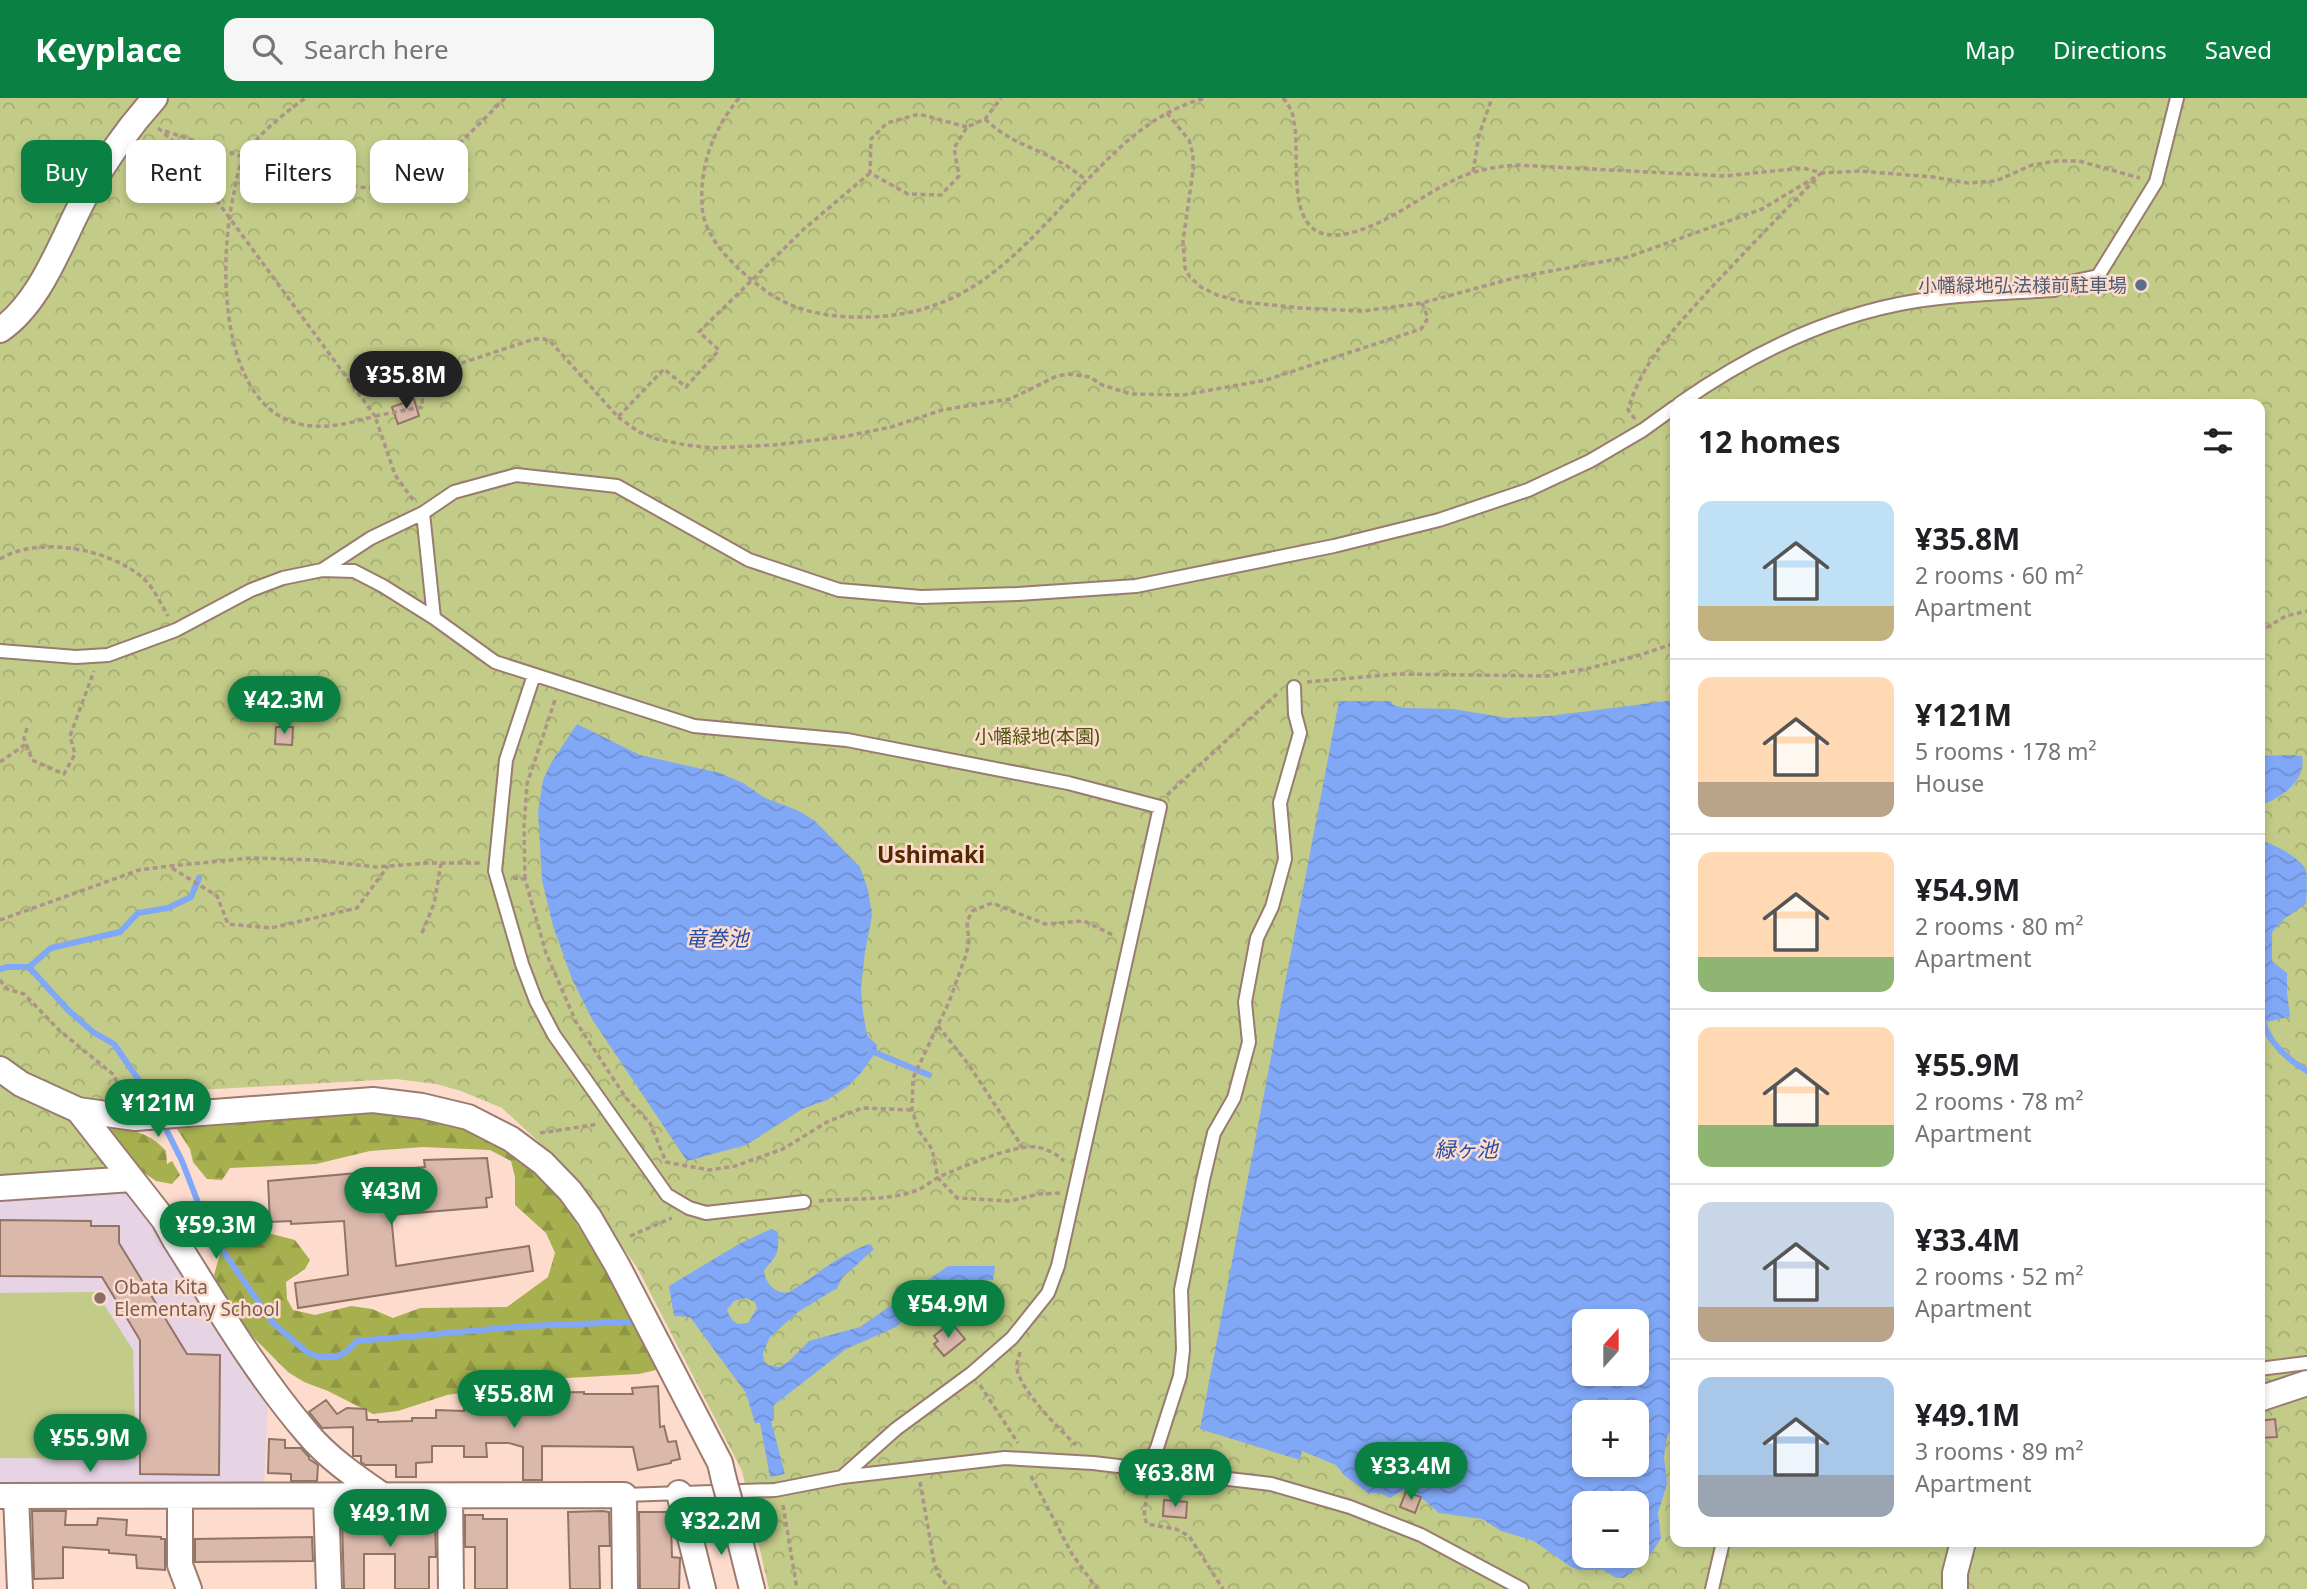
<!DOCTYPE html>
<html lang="en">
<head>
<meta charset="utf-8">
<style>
  body { margin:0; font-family:"Noto Sans","Noto Sans JP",sans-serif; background:#f6f6f6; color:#202124; height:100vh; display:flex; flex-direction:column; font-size:26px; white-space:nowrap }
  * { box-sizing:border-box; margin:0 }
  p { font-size:23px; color:#757577 }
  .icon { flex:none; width:38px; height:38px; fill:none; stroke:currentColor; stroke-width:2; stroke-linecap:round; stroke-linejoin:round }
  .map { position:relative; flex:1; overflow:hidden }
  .side { position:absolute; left:1670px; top:301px; width:595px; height:1148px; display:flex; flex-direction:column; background:#fff; border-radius:14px; box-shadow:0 4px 10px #0003 }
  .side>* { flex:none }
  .top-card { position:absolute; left:21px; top:42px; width:665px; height:63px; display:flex; gap:14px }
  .needle { width:46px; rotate:21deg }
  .tools { position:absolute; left:1572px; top:1211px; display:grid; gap:14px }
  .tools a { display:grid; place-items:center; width:77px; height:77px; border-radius:14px; background:#fff; box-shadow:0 4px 10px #0003; font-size:35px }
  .price { position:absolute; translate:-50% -60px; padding:0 16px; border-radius:24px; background:#0b8043; color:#fff; font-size:23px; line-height:46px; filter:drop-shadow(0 2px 4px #0008) }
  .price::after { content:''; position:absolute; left:50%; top:42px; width:21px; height:16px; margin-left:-10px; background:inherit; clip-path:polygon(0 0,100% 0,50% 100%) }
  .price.current { background:#222; color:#fff }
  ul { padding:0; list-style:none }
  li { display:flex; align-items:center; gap:21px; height:175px; padding:0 28px }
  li+li { border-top:2px solid #e0e0e0 }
  li span { display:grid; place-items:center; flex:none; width:196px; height:140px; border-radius:14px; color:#555 }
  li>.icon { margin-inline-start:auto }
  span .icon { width:84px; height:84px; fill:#fffc; stroke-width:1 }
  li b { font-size:30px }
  h2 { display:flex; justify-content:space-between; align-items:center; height:84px; padding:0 28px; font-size:30px }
  .pill { padding:0 24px; border-radius:14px; background:#fff; box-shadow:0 4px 10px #0003; font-size:24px; line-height:63px }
  .pill.current { background:#0b8043; color:#fff }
  header { display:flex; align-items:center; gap:42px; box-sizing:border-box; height:98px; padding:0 35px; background:#0b8043; color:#fff }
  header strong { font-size:33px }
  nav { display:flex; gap:38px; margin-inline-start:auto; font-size:24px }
  .search { width:490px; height:63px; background:#f6f6f6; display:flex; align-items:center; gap:18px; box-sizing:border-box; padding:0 24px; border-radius:14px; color:#757577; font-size:26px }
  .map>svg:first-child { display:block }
</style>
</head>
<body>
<header>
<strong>Keyplace</strong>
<div class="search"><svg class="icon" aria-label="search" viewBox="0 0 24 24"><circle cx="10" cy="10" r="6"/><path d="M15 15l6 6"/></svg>Search here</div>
<nav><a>Map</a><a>Directions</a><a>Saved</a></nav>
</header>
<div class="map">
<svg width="2307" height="1491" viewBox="0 0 2307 1491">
  <defs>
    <pattern id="forest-firs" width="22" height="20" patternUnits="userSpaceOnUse" patternTransform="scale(1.75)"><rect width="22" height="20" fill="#a6b04f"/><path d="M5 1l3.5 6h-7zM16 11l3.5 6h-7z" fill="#8e9643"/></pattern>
    <pattern id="park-crowns" width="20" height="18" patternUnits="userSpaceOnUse" patternTransform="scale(1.75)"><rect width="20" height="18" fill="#c2cb87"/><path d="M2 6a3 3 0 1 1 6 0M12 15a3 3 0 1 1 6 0" fill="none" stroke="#a6ad73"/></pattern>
    <pattern id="water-waves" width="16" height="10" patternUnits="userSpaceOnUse" patternTransform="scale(1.75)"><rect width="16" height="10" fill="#81a8f7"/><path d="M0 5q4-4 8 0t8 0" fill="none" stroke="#6f8fd2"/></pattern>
  </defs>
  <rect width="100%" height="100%" fill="#fddcce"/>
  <path fill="#e6d3e3" d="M 129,1087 L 268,1305 L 264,1386 L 0,1384 L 0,1094 Z"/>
  <path fill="#c2cb87" d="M 96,1194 L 133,1252 L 136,1361 L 0,1360 L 0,1195 Z"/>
  <path fill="url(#forest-firs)" d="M 378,1014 L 449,1023 L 486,1037 L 539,1076 L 571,1117 L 613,1185 L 655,1263 L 656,1272 L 639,1276 L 513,1283 L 473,1293 L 447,1297 L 398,1313 L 373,1316 L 328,1293 L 304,1284 L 288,1274 L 255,1241 L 224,1201 L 214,1177 L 224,1142 L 218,1124 L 233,1120 L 242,1122 L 268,1135 L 295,1142 L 310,1162 L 305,1171 L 286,1184 L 287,1201 L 293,1212 L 315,1217 L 351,1208 L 372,1211 L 393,1220 L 420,1210 L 507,1209 L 548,1179 L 555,1155 L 546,1135 L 515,1107 L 515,1079 L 511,1063 L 490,1052 L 423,1049 L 370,1053 L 316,1066 L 230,1070 L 222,1082 L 207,1081 L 193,1064 L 190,1051 L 177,1031 Z
    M 110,1029 C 134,1032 150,1035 166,1053 L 167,1066 L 172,1063 L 180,1077 L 172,1086 L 156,1083 L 139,1071 L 102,1031 Z"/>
  <path fill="url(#park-crowns)" fill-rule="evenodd" d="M 0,0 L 2307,0 L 2307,1491 L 769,1491 L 742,1373 L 638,1171 L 569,1072 L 502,1010 L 461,993 L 436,986 L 396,981 L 126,996 L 102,1031 L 116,1079 L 0,1086 ZM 1675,306 L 2259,306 L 2259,1444 L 1675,1444 ZM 1584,1223 L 1636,1223 L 1636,1276 L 1584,1276 ZM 1584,1314 L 1636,1314 L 1636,1367 L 1584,1367 ZM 1584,1405 L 1636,1405 L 1636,1458 L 1584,1458 Z"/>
  <path fill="url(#water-waves)" fill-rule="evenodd" d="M 1675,602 L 1675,1321 L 1667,1339 L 1664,1359 L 1667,1386 L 1658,1415 L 1661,1440 L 1653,1453 L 1642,1465 L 1624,1480 L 1616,1480 L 1604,1472 L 1580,1472 L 1571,1469 L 1534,1443 L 1501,1433 L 1482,1421 L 1439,1415 L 1416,1395 L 1404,1392 L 1390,1400 L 1380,1395 L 1368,1395 L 1345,1378 L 1336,1367 L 1302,1353 L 1300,1362 L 1200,1331 L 1339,603 L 1391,603 L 1393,607 L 1404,610 L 1453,611 L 1507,620 L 1549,618 ZM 1584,1223 L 1636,1223 L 1636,1276 L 1584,1276 ZM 1636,1314 L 1636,1367 L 1584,1367 L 1584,1314 ZM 1636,1405 L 1636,1458 L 1584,1458 L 1584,1405 Z
    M 577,626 L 640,657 L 720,675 L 743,685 L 765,700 L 799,713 L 815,723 L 860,769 L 868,792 L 872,818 L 865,853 L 861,890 L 863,915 L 867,937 L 877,947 L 876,954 L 860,976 L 848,988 L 827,1002 L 804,1010 L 746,1047 L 687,1063 L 592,921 L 572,881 L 553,828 L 542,782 L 538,714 L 543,682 L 551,665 Z
    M 2292,657 L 2302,658 C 2307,683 2280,701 2259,708 L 2259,658 Z
    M 2259,743 C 2272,744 2301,760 2306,772 C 2307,781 2307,797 2306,806 L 2284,821 L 2272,834 L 2272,863 L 2287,875 L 2287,895 L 2290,919 C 2280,920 2268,925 2259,924 Z
    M 771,1131 L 778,1134 C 779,1155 778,1157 764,1172 C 765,1186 778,1199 791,1193 C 817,1177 840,1155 870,1146 L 874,1151 L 842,1180 L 837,1190 L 798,1214 L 770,1239 L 763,1255 L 764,1263 L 768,1267 L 779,1269 L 788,1264 L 809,1243 L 860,1229 L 948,1168 L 995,1168 L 993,1182 L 940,1186 L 896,1229 L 846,1251 L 774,1307 L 774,1322 L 771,1323 L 785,1376 L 770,1379 L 760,1325 L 755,1325 L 746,1295 L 690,1219 L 674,1218 L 669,1188 L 739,1146 ZM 746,1200 L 755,1204 L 757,1210 L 748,1225 L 738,1226 L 731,1221 L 727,1212 L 734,1203 Z"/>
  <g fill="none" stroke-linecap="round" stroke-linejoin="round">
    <path stroke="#81a8f7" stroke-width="6" d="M 29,869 L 68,912 L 93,934 L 114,946 L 147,994 L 156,1012
      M 0,871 L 7,869 L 29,869 L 51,850 L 120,834 L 138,815 L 168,810 L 191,799 L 199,780
      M 2262,916 C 2263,940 2288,962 2307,973
      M 869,952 L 929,977
      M 163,1025 L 182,1063 L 209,1133 L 273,1225 L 308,1255 L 320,1259 L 336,1259 L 346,1254 L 357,1243 L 528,1228 L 631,1224"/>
  </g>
  <path fill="#dab9ab" stroke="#927467" stroke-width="2" d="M 414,301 L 419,318 L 398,326 L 392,309 Z
    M 276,629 L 293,629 L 292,647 L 275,646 Z
    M 487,1060 L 492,1099 L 486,1100 L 487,1109 L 391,1117 L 396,1168 L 529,1148 L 533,1173 L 298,1210 L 295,1185 L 348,1177 L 344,1123 L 291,1126 L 291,1123 L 270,1124 L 268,1083 L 425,1069 L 424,1062 Z
    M 0,1122 L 91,1123 L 91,1128 L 119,1128 L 119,1145 L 187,1256 L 220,1257 L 219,1377 L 140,1376 L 140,1242 L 102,1179 L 0,1178 Z
    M 948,1227 L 951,1231 L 954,1228 L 965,1241 L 944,1258 L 934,1246 L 938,1243 L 934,1238 Z
    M 658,1288 L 660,1329 L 664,1328 L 668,1344 L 676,1343 L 680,1361 L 671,1363 L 671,1365 L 638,1372 L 633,1349 L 542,1348 L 542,1382 L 523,1382 L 523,1349 L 509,1345 L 486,1345 L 487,1359 L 464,1359 L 464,1348 L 432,1348 L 432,1364 L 416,1365 L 416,1379 L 396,1379 L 396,1367 L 365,1367 L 361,1364 L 361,1358 L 353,1358 L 353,1329 L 322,1330 L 309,1314 L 326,1302 L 337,1316 L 347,1310 L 366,1311 L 367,1322 L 378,1322 L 378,1324 L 412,1323 L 412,1320 L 436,1320 L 436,1312 L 464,1313 L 464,1305 L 532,1305 L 533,1295 L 584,1294 L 584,1296 L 633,1296 L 632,1290 Z
    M 2275,1321 L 2277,1339 L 2259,1340 L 2259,1323 Z
    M 269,1341 L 285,1342 L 285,1350 L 301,1350 L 309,1359 L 309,1361 L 318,1367 L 317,1383 L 291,1383 L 291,1376 L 268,1375 Z
    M 1406,1394 L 1421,1399 L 1415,1415 L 1400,1409 Z
    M 1164,1402 L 1187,1404 L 1186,1420 L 1163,1418 Z
    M 32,1413 L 66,1413 L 65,1427 L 97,1427 L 98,1420 L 127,1422 L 126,1437 L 161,1439 L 161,1441 L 165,1441 L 165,1472 L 137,1470 L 136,1457 L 109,1455 L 109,1452 L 63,1449 L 63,1480 L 34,1481 Z
    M 603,1413 L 609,1414 L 610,1448 L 599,1448 L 600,1491 L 570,1491 L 568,1414 Z
    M 639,1414 L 668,1414 L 671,1426 L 672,1459 L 680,1460 L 679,1491 L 640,1491 Z
    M 465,1417 L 483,1417 L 483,1421 L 507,1421 L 507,1491 L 475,1491 L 475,1449 L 465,1449 Z
    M 392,1419 L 435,1419 L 436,1459 L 429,1459 L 429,1491 L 395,1491 L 395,1456 L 364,1456 L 364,1491 L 344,1491 L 342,1422 L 392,1422 Z
    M 312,1439 L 313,1463 L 195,1464 L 195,1441 Z"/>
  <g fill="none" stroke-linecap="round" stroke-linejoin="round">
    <defs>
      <path id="lane" d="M 1679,306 C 1750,256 1829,217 1916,203 C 1961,196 2008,195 2054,192 L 2071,184 L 2098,178 L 2156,84 L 2177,0
        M 423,415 L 434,520
        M 322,472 L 371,440 L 423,415 L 454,394 L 516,377 L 617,388 L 749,462 L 839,492 L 921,499 L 1018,496 L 1136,488 L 1334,448 L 1439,422 L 1528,392 L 1590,363 L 1643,332 L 1675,309
        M 0,553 L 76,559 L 108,557 L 176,532 L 251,492 L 283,480 L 322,472 L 354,473 L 383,488 L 434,520 L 495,564 L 694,628 L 847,642 L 1068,685 L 1160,709 L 1058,1168 L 1048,1195 L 1012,1240 L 972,1275 L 896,1331 L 842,1379
        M 534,577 L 506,662 L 495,773 L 522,866 L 536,903 L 554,937 L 667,1097 L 689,1110 L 706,1115 L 804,1104
        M 2259,1271 L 2307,1265
        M 1146,1371 L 1157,1350 L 1180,1278 L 1183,1252 L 1181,1192 L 1203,1082 L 1214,1035 L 1234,1000 L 1249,944 L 1245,904 L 1257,840 L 1272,809 L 1285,761 L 1280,705 L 1300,635 L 1295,616 L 1294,589
        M 624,1397 L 775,1392 L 842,1379 L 1005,1360 L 1093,1365 L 1271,1386 L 1350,1409 L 1421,1437 L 1522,1491
        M 1712,1491 L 1723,1444"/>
      <path id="street" d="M 0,232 C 42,204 62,140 86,97 C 106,61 128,30 155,0
        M 0,971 L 21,986 L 78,1012 L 135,1020 L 373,1002 L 422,1008 L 468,1019 L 511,1041 L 543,1065 L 570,1093 L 589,1119 L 617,1167 L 720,1365 L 724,1382
        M 78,1012 L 164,1122 L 175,1142 C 217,1208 257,1277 308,1336 C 328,1360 356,1379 382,1397
        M 0,1090 L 132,1081
        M 2259,1301 L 2307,1285
        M 679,1395 L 703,1491
        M 0,1398 L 624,1397 L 625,1491
        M 16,1398 L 20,1491
        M 326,1398 L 329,1491
        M 450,1398 L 451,1491
        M 180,1399 L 180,1467 L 189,1491
        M 733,1415 L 752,1491
        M 1955,1491 L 1955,1475 L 1963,1444"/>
    </defs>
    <use href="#lane" stroke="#9a7b6f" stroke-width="16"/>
    <use href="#street" stroke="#9a7b6f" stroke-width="28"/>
    <path stroke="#ad9389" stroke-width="3.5" stroke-dasharray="5 3.5" stroke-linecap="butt" d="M 739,0 C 713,32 700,66 702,107 C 703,141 737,171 762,190 C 789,212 829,220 863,219 C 983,219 1030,136 1108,61 C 1135,34 1168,9 1206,0
      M 1283,0 C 1289,7 1293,14 1294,24 C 1302,61 1279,152 1350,135 C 1388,126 1419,99 1454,82 C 1474,72 1494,69 1516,67 L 1725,78 L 1803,70 L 1822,75 L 1859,73 L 1933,79 L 1968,85 L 1996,83 L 2032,67 L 2057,63 L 2079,63 L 2140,80
      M 1167,15 L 1189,42 L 1193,56 L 1193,73 L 1183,143 L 1185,170 L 1190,179 L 1201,189 L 1217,197 L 1243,204 L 1301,210 L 1363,213 L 1422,205 L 1518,179 L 1628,159 L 1762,111 L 1822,75
      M 985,21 C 1009,44 1031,48 1058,63 C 1068,68 1077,75 1086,82
      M 967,29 L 919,16 L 887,25 L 871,41 L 870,75 L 908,96 L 941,97 L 959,78 L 954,50 L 967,29 L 985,21 L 1001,0
      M 158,30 L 173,43 L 375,318 C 341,328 304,337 272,313 C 219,271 220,156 234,95 C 236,84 238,70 244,59 C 258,35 283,17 305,0
      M 165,33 L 304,79 L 346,88 L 372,90 L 393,85 L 432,66 L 454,51 L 505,0
      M 1473,74 L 1479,37 L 1492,0
      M 618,319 L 639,334 L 657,341 L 686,347 L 713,350 L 774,347 L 842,339 L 891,329 L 942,312 L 1010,301 L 1057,278 L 1070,276 L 1090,279 L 1102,287 L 1131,296 L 1183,297 L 1266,282 L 1421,231 L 1428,220 L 1422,205
      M 1635,321 L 1628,312 C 1642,263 1676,229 1709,192 C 1745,154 1781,116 1818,79
      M 413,402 L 395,377 L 375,318 L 422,309 L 423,278 L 534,241 L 544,241 L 550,243 L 618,319 L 664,271 L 686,289 L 719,252 L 699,234 L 804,131 L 870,75
      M 0,461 C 39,437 111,451 144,481 C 154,490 161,506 168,518
      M 2259,534 L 2286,518 L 2307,513
      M 1307,584 L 1397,576 L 1547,578 L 1590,570 L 1640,557 L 1675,545
      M 27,630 L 24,640 L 32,662 L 64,676 L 75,656 L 70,638 L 94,573
      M 0,664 L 26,646
      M 1167,697 L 1277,596
      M 172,770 L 217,798 L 228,826 L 271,830 L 357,810 L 388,768
      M 513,780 L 525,781 L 546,855 L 576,924 L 626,1000 L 650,1025 L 666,1064 L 709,1072 L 735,1068 L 783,1051 L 827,1024 L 862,1010 L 912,1012
      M 525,781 L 524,729 L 527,686 L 556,599
      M 0,822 L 139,772 L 169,768 L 251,760 L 316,762 L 376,769 L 428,765 L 481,765
      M 422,835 L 434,806 L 441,766
      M 0,882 L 7,891 L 24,896 L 60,933 L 114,977 L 121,995
      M 938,928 L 969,967 L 1023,1050
      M 540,1035 L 599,1026
      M 1060,1095 L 1039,1096 L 1010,1103 L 957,1100 L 938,1080 L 932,1051 L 919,1033 L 912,1012 L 913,980 L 949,904 L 966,857 L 969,844 L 967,824 L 972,813 L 992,805 L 1045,826 L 1084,823 L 1115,838
      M 819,1103 C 850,1100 886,1103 915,1093 C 924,1090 931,1083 939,1079 C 959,1070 1015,1046 1036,1049 C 1045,1050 1057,1056 1064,1063
      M 630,1138 L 672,1120
      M 1020,1254 C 1019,1259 1016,1266 1017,1271 C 1021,1293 1060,1332 1076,1347
      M 980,1287 L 1018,1345
      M 1031,1378 L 1072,1456 L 1097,1491
      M 920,1384 L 934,1464 L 938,1476 L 950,1491
      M 1148,1387 L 1144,1418 L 1147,1426 L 1176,1431 L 1189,1438 L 1223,1491
      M 783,1407 L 797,1491"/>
    <use href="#lane" stroke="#fff" stroke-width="12"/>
    <use href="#street" stroke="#fff" stroke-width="24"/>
    <defs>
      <path id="street-bridge" d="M 724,1382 L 733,1415"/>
    </defs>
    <use href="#street-bridge" stroke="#9a7b6f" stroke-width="28" stroke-linecap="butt"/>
    <use href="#street-bridge" stroke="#fff" stroke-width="24"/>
  </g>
  <circle fill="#5c6f8a" stroke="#fddcce" stroke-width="2.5" cx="2141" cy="187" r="7"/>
  <circle fill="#8d6e63" stroke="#fddcce" stroke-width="2.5" cx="100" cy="1200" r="7"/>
  <g text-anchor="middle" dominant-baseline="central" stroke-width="5" stroke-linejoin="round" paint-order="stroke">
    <g font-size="19" fill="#4e5e75" stroke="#fddcce" text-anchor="end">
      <text x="2127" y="187">小幡緑地弘法様前駐車場</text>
    </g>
    <g font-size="19" fill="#4f550b" stroke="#fddcce">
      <text x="1037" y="638">小幡緑地(本園)</text>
    </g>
    <g font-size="19" fill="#785e54" stroke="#fddcce" text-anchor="start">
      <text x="114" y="1189">Obata Kita<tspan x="114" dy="22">Elementary School</tspan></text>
    </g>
    <g font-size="21" font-style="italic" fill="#254fa9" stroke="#fddcce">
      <text x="717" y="840">竜巻池</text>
      <text x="1466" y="1051">緑ヶ池</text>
    </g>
    <g font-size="23" font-weight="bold" fill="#542901" stroke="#fddcce">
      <text x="931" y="756">Ushimaki</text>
    </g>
  </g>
</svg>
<div class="tools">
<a><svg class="needle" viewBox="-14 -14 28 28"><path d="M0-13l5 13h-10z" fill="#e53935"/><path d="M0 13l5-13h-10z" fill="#757577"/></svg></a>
<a>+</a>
<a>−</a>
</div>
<b class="price current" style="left:406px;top:313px">¥35.8M</b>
<b class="price" style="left:284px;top:638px">¥42.3M</b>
<b class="price" style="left:158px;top:1041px">¥121M</b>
<b class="price" style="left:391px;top:1129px">¥43M</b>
<b class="price" style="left:216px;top:1163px">¥59.3M</b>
<b class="price" style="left:948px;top:1242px">¥54.9M</b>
<b class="price" style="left:514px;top:1332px">¥55.8M</b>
<b class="price" style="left:90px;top:1376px">¥55.9M</b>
<b class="price" style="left:1411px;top:1404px">¥33.4M</b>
<b class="price" style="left:1175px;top:1411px">¥63.8M</b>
<b class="price" style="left:390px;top:1451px">¥49.1M</b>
<b class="price" style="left:721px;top:1459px">¥32.2M</b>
<div class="top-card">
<a class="pill current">Buy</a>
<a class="pill">Rent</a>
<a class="pill">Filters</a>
<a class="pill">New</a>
</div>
<section class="side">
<h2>12 homes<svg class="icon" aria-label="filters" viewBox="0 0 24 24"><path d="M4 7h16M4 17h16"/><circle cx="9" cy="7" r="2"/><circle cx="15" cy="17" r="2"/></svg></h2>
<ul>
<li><span style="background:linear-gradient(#bfe0f5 75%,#c2b280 0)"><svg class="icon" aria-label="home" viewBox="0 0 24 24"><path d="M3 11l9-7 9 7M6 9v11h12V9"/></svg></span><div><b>¥35.8M</b><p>2 rooms · 60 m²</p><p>Apartment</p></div></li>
<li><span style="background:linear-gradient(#ffd9b3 75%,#b9a48a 0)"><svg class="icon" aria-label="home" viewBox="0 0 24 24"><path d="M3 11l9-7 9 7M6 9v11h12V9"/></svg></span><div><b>¥121M</b><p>5 rooms · 178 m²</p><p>House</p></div></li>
<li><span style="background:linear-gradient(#ffd9b3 75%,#8fb573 0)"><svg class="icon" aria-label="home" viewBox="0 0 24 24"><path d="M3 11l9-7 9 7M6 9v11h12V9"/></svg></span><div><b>¥54.9M</b><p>2 rooms · 80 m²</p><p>Apartment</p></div></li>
<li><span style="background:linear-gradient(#ffd9b3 70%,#8fb573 0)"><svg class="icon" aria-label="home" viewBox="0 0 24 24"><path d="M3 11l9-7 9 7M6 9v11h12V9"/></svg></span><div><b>¥55.9M</b><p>2 rooms · 78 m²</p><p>Apartment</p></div></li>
<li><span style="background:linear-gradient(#c9d6e8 75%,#b9a48a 0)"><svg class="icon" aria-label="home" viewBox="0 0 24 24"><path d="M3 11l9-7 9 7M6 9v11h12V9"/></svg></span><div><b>¥33.4M</b><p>2 rooms · 52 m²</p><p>Apartment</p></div></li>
<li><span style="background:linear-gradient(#a9c7e8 70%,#9aa5b1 0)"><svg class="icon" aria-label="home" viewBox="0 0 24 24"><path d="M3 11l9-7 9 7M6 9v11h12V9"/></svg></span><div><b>¥49.1M</b><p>3 rooms · 89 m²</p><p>Apartment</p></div></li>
</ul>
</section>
</div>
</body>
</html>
